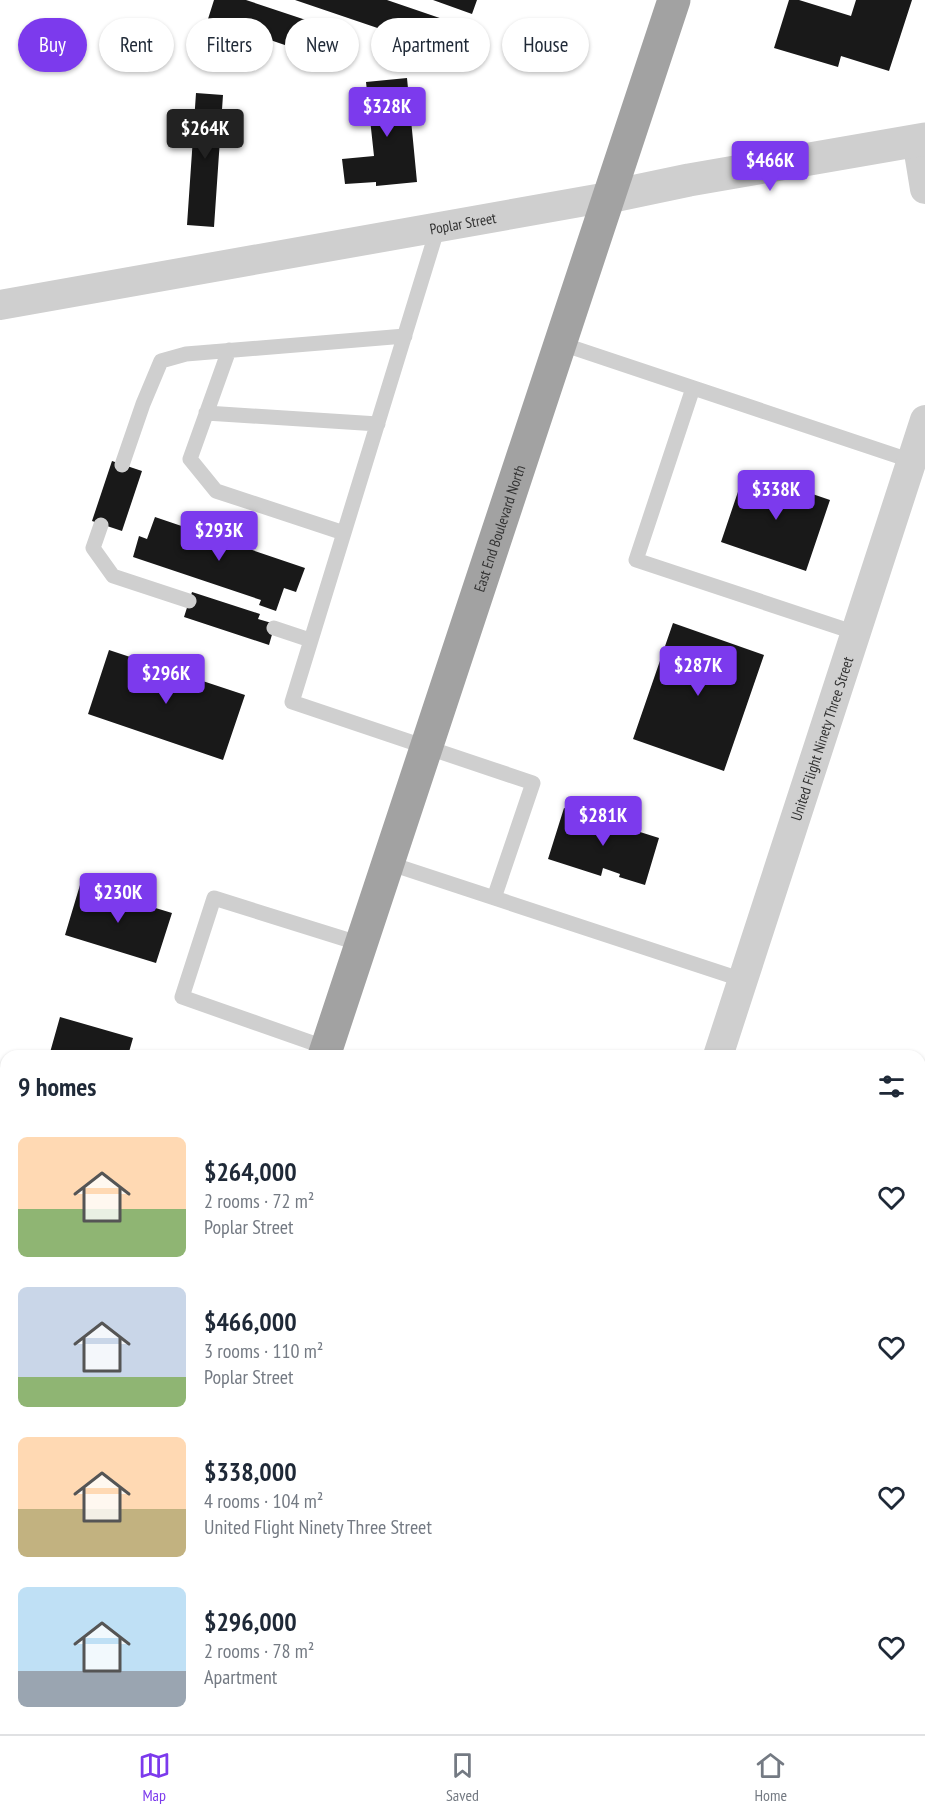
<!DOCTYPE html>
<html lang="en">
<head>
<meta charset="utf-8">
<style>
  body { margin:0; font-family:"PT Sans Narrow",sans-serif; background:#f2f2f3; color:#1f2937; height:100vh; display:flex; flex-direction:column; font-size:22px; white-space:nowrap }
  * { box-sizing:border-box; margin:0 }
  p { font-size:20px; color:#747a83 }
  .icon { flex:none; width:33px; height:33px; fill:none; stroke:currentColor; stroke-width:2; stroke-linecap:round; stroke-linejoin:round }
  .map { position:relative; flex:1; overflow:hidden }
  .panel { position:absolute; left:0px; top:1050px; width:926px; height:684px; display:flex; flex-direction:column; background:#fff; border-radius:18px 18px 0 0; box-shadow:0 2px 4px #0004 }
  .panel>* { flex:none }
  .top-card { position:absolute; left:18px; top:18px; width:600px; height:54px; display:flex; gap:12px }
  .price { position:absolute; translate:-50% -51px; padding:0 14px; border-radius:6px; background:#7c3aed; color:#fff; font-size:20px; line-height:39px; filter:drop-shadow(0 2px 3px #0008) }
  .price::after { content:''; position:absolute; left:50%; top:36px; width:18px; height:14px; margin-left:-9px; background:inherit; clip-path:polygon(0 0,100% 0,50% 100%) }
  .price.selected { background:#222; color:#fff }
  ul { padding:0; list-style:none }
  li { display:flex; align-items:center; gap:18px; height:150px; padding:0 18px }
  li span { display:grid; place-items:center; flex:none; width:168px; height:120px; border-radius:9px; color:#555 }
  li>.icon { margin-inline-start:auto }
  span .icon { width:72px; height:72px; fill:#fffc; stroke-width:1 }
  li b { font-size:26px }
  h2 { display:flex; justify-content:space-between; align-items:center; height:72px; padding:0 18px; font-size:26px }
  .pill { padding:0 21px; border-radius:27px; background:#fff; box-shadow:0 2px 4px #0004; font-size:21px; line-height:54px }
  .pill.selected { background:#7c3aed; color:#fff }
  .menu { display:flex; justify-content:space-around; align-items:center; height:84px; border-top:2px solid #e0e1e3; background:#fff; font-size:16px; color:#747a83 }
  .menu a { display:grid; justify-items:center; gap:3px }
  .menu .selected { color:#7c3aed }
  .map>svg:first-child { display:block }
</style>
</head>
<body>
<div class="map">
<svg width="925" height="1734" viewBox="0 0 925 1734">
  <rect width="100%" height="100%" fill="#fff"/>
  <path fill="#191919" d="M 214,0 L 246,0 L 336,30 L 326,59 L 208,19 Z
    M 295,0 L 387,0 L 469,28 L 460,56 Z
    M 433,0 L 477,0 L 472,14 Z
    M 789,0 L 799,0 L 851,16 L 856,0 L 912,0 L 889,71 L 841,56 L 838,67 L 774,48 Z
    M 407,78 L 417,182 L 376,186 L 376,182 L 345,184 L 342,159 L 374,156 L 366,82 Z
    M 196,93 L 223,95 L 214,227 L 187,225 Z
    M 112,461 L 142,471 L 122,531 L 92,521 Z
    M 745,471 L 830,500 L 806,571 L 721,542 Z
    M 155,517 L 305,568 L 296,592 L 284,588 L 276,611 L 259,605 L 261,600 L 133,557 L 139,536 L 147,539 Z
    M 192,592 L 260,614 L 258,619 L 275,624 L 269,645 L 184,617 Z
    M 673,623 L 764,655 L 724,771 L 633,739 Z
    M 109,650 L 245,695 L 223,760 L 88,714 Z
    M 564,808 L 659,838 L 645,885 L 619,877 L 620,874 L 603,868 L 601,876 L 548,859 Z
    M 80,885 L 172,913 L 156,963 L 65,935 Z
    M 60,1017 L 133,1038 L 129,1052 L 140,1056 L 49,1056 Z
    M 287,1728 L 381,1728 L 379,1734 L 304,1734 Z"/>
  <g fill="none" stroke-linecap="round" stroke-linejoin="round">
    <path stroke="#cfcfcf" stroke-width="15" d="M 438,227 L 292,702 L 533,783 L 494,898
      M 559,343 L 912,461
      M 229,350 L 190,459 L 216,491 L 344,533
      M 693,388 L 636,560 L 856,633
      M 206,413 L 378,424
      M 122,465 L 143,404 L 161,361 L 186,354 L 405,336
      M 101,525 L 93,548 L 113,576 L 189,601
      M 274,628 L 310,640
      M 388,863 L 743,980
      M 327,1048 L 182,997 L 214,898 L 361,944
      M 920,1149 L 925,1150
      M 0,1166 L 6,1168
      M 0,1402 L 6,1389
      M 249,1734 L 251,1728
      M 404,1734 L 406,1728"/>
    <g stroke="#cfcfcf" stroke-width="30">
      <path d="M 917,140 L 925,189"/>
      <path id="s1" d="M 0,305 L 608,197"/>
      <path id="s2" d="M 718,1056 L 925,420"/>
    </g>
    <path stroke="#cfcfcf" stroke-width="33" d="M 608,197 L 689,180 L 925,139"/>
    <g stroke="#a2a2a2" stroke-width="33">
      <path id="s3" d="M 324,1056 L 674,0"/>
      <path d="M 94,1734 L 96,1728"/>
    </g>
  </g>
  <g text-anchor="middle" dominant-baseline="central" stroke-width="6" stroke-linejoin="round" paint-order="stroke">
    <g font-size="15" fill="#323232" stroke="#fff">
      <text stroke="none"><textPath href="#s1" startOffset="470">Poplar Street</textPath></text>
      <text stroke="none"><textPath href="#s3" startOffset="556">East End Boulevard North</textPath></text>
      <text stroke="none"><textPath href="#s2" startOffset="334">United Flight Ninety Three Street</textPath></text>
    </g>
  </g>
</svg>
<b class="price" style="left:387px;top:138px">$328K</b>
<b class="price selected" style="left:205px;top:160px">$264K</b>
<b class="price" style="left:770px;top:192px">$466K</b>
<b class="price" style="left:776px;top:521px">$338K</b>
<b class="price" style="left:219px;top:562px">$293K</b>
<b class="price" style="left:698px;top:697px">$287K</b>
<b class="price" style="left:166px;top:705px">$296K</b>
<b class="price" style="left:603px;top:847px">$281K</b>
<b class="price" style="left:118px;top:924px">$230K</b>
<div class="top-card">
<a class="pill selected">Buy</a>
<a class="pill">Rent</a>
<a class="pill">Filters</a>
<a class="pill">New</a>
<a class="pill">Apartment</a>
<a class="pill">House</a>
</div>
<section class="panel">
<h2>9 homes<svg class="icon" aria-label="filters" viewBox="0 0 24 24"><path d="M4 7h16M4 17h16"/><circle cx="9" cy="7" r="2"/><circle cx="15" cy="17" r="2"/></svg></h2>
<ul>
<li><span style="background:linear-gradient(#ffd9b3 60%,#8fb573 0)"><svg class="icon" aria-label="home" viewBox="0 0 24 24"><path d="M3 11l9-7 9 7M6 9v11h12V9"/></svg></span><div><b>$264,000</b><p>2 rooms · 72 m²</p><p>Poplar Street</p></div><svg class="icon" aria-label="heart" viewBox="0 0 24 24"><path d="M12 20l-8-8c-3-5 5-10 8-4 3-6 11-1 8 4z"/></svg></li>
<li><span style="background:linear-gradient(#c9d6e8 75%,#8fb573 0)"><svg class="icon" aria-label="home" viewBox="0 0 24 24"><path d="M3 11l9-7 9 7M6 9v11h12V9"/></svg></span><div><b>$466,000</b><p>3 rooms · 110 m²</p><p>Poplar Street</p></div><svg class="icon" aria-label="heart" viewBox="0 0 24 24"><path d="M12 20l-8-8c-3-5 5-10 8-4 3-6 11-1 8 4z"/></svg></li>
<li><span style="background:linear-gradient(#ffd9b3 60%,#c2b280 0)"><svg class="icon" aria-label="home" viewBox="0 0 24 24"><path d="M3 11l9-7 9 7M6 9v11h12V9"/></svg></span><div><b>$338,000</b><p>4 rooms · 104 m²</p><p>United Flight Ninety Three Street</p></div><svg class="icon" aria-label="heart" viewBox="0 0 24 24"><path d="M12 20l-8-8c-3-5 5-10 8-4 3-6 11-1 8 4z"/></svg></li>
<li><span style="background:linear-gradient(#bfe0f5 70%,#9aa5b1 0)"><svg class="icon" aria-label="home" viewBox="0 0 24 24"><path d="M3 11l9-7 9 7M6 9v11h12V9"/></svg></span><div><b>$296,000</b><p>2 rooms · 78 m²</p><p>Apartment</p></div><svg class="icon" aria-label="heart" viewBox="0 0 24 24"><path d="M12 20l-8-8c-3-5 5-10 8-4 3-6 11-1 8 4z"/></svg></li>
</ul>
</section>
</div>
<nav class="menu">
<a class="selected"><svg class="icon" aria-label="map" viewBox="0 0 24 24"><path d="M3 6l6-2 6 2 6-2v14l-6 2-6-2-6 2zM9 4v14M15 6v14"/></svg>Map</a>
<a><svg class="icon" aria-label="saved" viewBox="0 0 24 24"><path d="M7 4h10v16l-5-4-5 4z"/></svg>Saved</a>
<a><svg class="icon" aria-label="home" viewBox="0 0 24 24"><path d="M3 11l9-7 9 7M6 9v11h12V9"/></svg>Home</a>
</nav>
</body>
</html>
